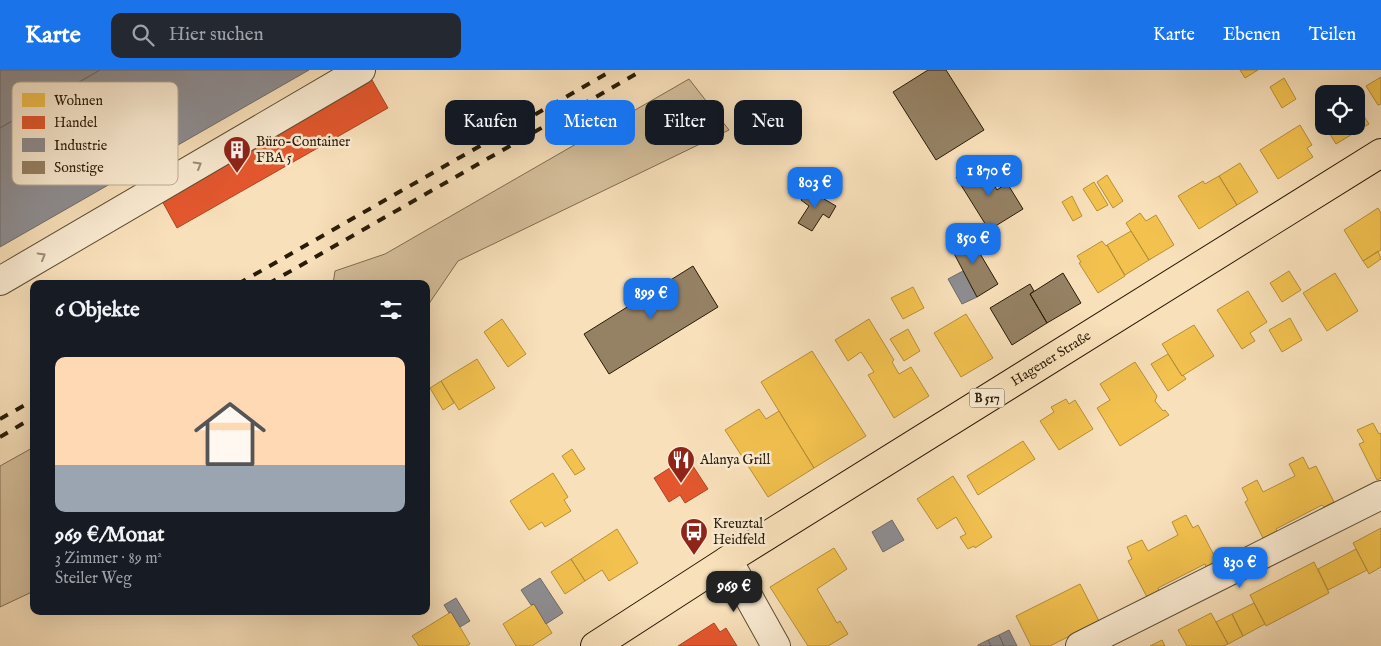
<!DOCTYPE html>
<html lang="de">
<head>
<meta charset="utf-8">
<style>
  body { margin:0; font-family:"IM FELL English",serif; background:#242831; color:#f1f3f6; height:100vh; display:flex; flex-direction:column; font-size:19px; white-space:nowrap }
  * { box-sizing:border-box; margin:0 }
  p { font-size:16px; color:#9ea1a6 }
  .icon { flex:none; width:28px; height:28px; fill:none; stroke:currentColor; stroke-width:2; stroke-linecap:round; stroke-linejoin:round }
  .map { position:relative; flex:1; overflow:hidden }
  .panel { position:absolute; left:30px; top:210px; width:400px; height:335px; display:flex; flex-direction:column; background:#171b24; border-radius:10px; box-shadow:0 5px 20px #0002 }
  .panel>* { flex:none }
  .guide { position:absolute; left:445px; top:30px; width:475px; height:45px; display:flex; gap:10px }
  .controls { position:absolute; left:1315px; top:15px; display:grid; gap:10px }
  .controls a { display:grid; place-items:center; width:50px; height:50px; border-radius:10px; background:#171b24; box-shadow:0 5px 20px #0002; font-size:25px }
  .price { position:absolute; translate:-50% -42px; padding:0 11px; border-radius:10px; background:#1a73e8; color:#fff; font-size:16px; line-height:32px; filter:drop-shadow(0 1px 2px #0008) }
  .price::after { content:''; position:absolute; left:50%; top:30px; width:15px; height:11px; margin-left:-8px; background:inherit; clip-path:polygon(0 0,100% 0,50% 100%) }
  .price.active { background:#222; color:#fff }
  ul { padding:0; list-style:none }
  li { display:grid; align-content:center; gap:10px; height:265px; padding:0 25px }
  li span { display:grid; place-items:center; height:155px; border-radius:10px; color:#555 }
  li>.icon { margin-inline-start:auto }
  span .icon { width:90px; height:90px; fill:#fffc; stroke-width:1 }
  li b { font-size:21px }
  h2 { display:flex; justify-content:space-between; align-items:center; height:60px; padding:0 25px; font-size:21px }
  .tag { padding:0 18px; border-radius:10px; background:#171b24; box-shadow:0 5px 20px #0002; font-size:18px; line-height:45px }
  .tag.active { background:#1a73e8; color:#fff }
  header { display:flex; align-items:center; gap:30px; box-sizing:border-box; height:70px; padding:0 25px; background:#1a73e8; color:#fff }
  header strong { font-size:24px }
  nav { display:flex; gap:28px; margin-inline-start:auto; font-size:18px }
  .search { width:350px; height:45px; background:#242831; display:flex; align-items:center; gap:12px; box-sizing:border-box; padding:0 18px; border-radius:10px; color:#9ea1a6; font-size:19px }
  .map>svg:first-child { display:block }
</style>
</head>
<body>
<header>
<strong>Karte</strong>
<div class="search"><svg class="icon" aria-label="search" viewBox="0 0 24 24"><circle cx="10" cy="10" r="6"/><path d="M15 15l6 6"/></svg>Hier suchen</div>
<nav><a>Karte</a><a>Ebenen</a><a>Teilen</a></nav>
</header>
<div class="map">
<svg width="1381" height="576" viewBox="0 0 1381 576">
  <rect width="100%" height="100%" fill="#f8e0ba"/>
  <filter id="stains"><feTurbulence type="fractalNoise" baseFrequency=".004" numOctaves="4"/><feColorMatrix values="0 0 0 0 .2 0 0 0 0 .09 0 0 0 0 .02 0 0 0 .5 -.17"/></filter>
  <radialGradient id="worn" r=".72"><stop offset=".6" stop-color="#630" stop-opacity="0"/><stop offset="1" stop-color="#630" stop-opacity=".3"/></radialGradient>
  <path fill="#d5bf9b" stroke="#7f6d50" d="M 689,9 L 729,60 L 458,191 L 426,238 L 426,214 L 333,214 L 335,201 L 385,184 Z
    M 34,377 L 34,521 L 0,537 L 0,396 Z"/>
  <path fill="#f2c14e" stroke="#b68f38" d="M 1240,0 L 1258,0 L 1245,8 Z
    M 1381,7 L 1381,34 L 1378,35 L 1366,16 Z
    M 1284,8 L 1296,29 L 1282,38 L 1270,17 Z
    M 1356,34 L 1369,54 L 1336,74 L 1325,56 L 1356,56 Z
    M 1300,55 L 1312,75 L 1307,78 L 1313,87 L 1278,109 L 1260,80 Z
    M 1240,93 L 1258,122 L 1237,135 L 1219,106 Z
    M 1107,105 L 1123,131 L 1113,138 L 1097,112 Z
    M 1219,106 L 1237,135 L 1199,159 L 1178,126 L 1203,111 L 1205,114 Z
    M 1094,112 L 1108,135 L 1097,141 L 1083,119 Z
    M 1072,126 L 1082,146 L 1073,151 L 1062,132 Z
    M 1378,138 L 1381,143 L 1381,180 L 1363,191 L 1344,160 Z
    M 1140,143 L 1146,151 L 1156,145 L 1174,175 L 1149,190 L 1126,153 Z
    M 1131,161 L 1149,190 L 1125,205 L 1107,175 Z
    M 1102,171 L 1106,176 L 1107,175 L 1125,206 L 1098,223 L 1079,193 L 1081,192 L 1077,186 Z
    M 1378,181 L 1381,189 L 1368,198 L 1363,191 Z
    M 1289,201 L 1301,220 L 1282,232 L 1270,213 Z
    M 1335,203 L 1358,241 L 1327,261 L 1303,223 Z
    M 913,217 L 924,238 L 903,249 L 891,228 Z
    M 1248,221 L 1267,252 L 1250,263 L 1255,271 L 1242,279 L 1217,240 Z
    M 966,244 L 993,288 L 961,307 L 934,263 Z
    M 1290,248 L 1302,270 L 1282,282 L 1269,260 Z
    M 502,249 L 526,284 L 508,297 L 484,262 Z
    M 869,249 L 894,290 L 892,292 L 899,304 L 911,297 L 929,326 L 894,348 L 868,305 L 874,302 L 861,282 L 848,291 L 835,270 Z
    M 1194,255 L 1214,286 L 1182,306 L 1162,274 Z
    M 908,259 L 920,281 L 904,291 L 890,269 Z
    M 812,281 L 866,366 L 814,398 L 761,312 Z
    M 1168,284 L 1182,306 L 1183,305 L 1186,309 L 1168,321 L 1151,294 Z
    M 477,289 L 495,318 L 459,340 L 441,311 Z
    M 1135,292 L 1157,326 L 1155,331 L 1163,341 L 1165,340 L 1169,345 L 1120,376 L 1097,338 L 1110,330 L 1100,314 Z
    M 441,311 L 454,333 L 443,340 L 430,318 Z
    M 1066,329 L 1069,334 L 1075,330 L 1093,359 L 1059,380 L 1040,351 L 1054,342 L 1051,337 Z
    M 759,339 L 766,349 L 779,341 L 814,398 L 768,427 L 725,360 Z
    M 1373,353 L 1379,364 L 1381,363 L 1381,408 L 1377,410 L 1359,374 L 1364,372 L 1357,360 Z
    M 1023,371 L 1035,389 L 978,425 L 967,406 Z
    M 572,379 L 585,399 L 575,405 L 562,386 Z
    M 1303,387 L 1309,399 L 1316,396 L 1334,432 L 1324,437 L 1322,435 L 1276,459 L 1277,461 L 1263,468 L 1245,432 L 1248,430 L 1242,418 L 1257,410 L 1263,422 L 1295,406 L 1289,394 Z
    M 553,403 L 568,427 L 564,430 L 571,441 L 545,457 L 542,452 L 529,460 L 510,431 Z
    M 953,406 L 992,467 L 975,478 L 974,476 L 968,479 L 960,467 L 966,464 L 956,447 L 937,459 L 917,429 Z
    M 1186,445 L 1193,458 L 1198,455 L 1217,491 L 1206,497 L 1205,494 L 1158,518 L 1159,521 L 1147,527 L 1128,491 L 1132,489 L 1127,477 L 1142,470 L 1148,481 L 1178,465 L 1172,452 Z
    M 1381,458 L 1381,497 L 1369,504 L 1353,473 Z
    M 617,459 L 638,493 L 609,511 L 602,500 L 585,511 L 571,489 Z
    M 834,478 L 847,499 L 817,519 L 837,553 L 840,551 L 848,564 L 828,576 L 808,576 L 770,517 Z
    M 1356,479 L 1367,500 L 1328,520 L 1318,499 Z
    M 571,489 L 585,511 L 565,524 L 551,502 Z
    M 1314,492 L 1329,523 L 1266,556 L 1250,525 Z
    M 1080,514 L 1099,551 L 1050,576 L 1031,576 L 1016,546 Z
    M 1254,533 L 1265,554 L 1243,566 L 1232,544 Z
    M 534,534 L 552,563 L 532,576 L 516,576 L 503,554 Z
    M 451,542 L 470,574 L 466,576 L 419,576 L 412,566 Z
    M 1211,543 L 1228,574 L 1223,576 L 1187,576 L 1178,560 Z
    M 1232,544 L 1243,566 L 1228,574 L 1216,552 Z
    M 1162,570 L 1165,576 L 1150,576 Z"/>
  <path fill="#e4572e" stroke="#ac4522" d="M 372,10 L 388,38 L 177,158 L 161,129 L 349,16 L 352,22 Z
    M 691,393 L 708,419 L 685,433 L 680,425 L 669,432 L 654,408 L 676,394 L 680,400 Z
    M 714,553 L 720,562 L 726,558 L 737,576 L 678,576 Z"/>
  <path fill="#8d8d92" stroke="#6f6b68" d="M 0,0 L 100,0 L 0,58 Z
    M 100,0 L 309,0 L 0,177 L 0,58 Z
    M 963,201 L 977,227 L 962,234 L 948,209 Z
    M 892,450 L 904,470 L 883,482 L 872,462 Z
    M 540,508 L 563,543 L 546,554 L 534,534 L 531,535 L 521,520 Z
    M 456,528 L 470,551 L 460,557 L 451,542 L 449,543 L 444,535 Z
    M 1009,560 L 1017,576 L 1004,576 L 999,565 Z
    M 999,565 L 1004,576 L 991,576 L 988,570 Z
    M 988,570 L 991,576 L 978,576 L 978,575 Z"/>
  <path fill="#958164" stroke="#291b06" d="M 928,0 L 946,0 L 984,60 L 936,90 L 893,22 Z
    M 980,92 L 997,120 L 1007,113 L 1023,139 L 989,160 L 956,107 Z
    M 809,116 L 826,127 L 824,129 L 836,136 L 829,148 L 823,144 L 812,161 L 798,153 L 809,136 L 801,130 Z
    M 968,162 L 980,181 L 979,182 L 998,214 L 977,227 L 949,174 Z
    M 693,196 L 718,237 L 609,304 L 584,264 Z
    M 1063,203 L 1081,233 L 1047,253 L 1030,224 Z
    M 1030,214 L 1034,221 L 1030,224 L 1047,253 L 1012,275 L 990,238 Z"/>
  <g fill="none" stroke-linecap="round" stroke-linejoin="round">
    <defs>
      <path id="minor" d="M 0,211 L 361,0
        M 728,490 L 776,576
        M 1080,576 L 1381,425"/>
      <g id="major">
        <path id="s1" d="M 595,576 L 728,490 L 1381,83"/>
      </g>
    </defs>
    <use href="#minor" stroke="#5d4c33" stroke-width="30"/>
    <use href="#major" stroke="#291b06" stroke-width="30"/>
    <use href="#minor" stroke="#faebd2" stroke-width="28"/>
    <use href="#major" stroke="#f8e0ba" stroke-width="28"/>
    <path stroke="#291b06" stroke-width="4" stroke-dasharray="9 9" stroke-linecap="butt" d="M 238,214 L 613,0
      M 268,214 L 643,0
      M 0,349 L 34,330
      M 0,367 L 34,347"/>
  </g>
  <defs><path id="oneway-chevron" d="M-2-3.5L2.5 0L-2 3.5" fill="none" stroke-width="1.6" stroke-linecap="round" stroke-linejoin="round" transform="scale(1.25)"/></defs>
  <g stroke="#9c8d76">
    <use href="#oneway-chevron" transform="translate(198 95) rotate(-30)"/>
    <use href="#oneway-chevron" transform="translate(42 186) rotate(-30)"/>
  </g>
  <defs>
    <symbol id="building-pin" viewBox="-11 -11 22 30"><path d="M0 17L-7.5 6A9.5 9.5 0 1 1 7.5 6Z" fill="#8f2418" stroke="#faebd2"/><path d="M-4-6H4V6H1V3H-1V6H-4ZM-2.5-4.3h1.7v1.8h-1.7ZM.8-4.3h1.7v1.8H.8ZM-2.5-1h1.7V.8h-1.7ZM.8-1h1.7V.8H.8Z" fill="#fff"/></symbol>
    <symbol id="restaurant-pin" viewBox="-11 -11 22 30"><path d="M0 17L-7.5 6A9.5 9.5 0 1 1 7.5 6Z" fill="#8f2418" stroke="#faebd2"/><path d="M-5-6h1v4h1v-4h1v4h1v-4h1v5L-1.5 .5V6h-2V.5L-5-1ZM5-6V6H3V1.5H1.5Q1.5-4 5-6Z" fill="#fff"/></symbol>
    <symbol id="bus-pin" viewBox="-11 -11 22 30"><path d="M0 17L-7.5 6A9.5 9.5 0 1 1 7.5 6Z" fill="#8f2418" stroke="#faebd2"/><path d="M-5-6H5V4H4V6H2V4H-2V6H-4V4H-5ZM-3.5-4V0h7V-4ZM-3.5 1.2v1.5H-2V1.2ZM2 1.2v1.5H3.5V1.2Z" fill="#fff"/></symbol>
  </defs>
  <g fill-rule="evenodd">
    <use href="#building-pin" x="221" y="64" width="32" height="43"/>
    <use href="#restaurant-pin" x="665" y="374" width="32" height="43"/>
    <use href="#bus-pin" x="678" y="446" width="32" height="43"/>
  </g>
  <g text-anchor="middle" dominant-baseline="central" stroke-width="5" stroke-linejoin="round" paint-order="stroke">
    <rect fill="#faebd2" stroke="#685943" stroke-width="1" x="969.5" y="318.5" width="35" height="19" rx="4"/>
    <g font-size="12" font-weight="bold" fill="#291b06">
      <text x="987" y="328">B 517</text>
    </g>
    <g font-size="14" fill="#291b06" stroke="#faebd2" text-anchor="start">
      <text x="256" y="72">Büro-Container<tspan x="256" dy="16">FBA 5</tspan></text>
      <text x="700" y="390">Alanya Grill</text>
      <text x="713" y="454">Kreuztal<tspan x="713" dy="16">Heidfeld</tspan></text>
    </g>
    <g font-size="14" fill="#291b06" stroke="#faebd2">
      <text stroke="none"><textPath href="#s1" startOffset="539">Hagener Straße</textPath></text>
    </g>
  </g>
  <rect x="12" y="12" width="166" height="103" rx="8" fill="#faebd2" stroke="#bbad95" stroke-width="1"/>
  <rect x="22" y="23" width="23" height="14" fill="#f2c14e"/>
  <rect x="22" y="46" width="23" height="13" fill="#e4572e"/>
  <rect x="22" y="68" width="23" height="14" fill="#8d8d92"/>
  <rect x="22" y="91" width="23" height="13" fill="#958164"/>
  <g font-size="14" fill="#291b06">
    <text x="54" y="35">Wohnen</text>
    <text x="54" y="57">Handel</text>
    <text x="54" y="80">Industrie</text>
    <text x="54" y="102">Sonstige</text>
  </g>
  <rect width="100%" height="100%" filter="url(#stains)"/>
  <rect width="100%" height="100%" fill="url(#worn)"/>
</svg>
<div class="controls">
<a><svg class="icon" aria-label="locate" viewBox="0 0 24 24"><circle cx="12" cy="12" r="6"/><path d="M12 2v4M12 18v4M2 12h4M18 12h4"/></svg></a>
</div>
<b class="price" style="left:989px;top:127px">1 870 €</b>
<b class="price" style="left:815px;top:139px">803 €</b>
<b class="price" style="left:973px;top:195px">850 €</b>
<b class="price" style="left:651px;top:250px">899 €</b>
<b class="price" style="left:1240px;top:519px">830 €</b>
<b class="price active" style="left:734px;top:543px">969 €</b>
<div class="guide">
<a class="tag">Kaufen</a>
<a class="tag active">Mieten</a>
<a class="tag">Filter</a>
<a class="tag">Neu</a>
</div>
<section class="panel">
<h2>6 Objekte<svg class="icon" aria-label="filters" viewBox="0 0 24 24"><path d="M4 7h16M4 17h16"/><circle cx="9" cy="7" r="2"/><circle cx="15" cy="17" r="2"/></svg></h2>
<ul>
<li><span style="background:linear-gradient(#ffd9b3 70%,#9aa5b1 0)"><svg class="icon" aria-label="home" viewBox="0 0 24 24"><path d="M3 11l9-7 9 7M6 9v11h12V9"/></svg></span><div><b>969 €/Monat</b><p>3 Zimmer · 89 m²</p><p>Steiler Weg</p></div></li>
</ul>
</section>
</div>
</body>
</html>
